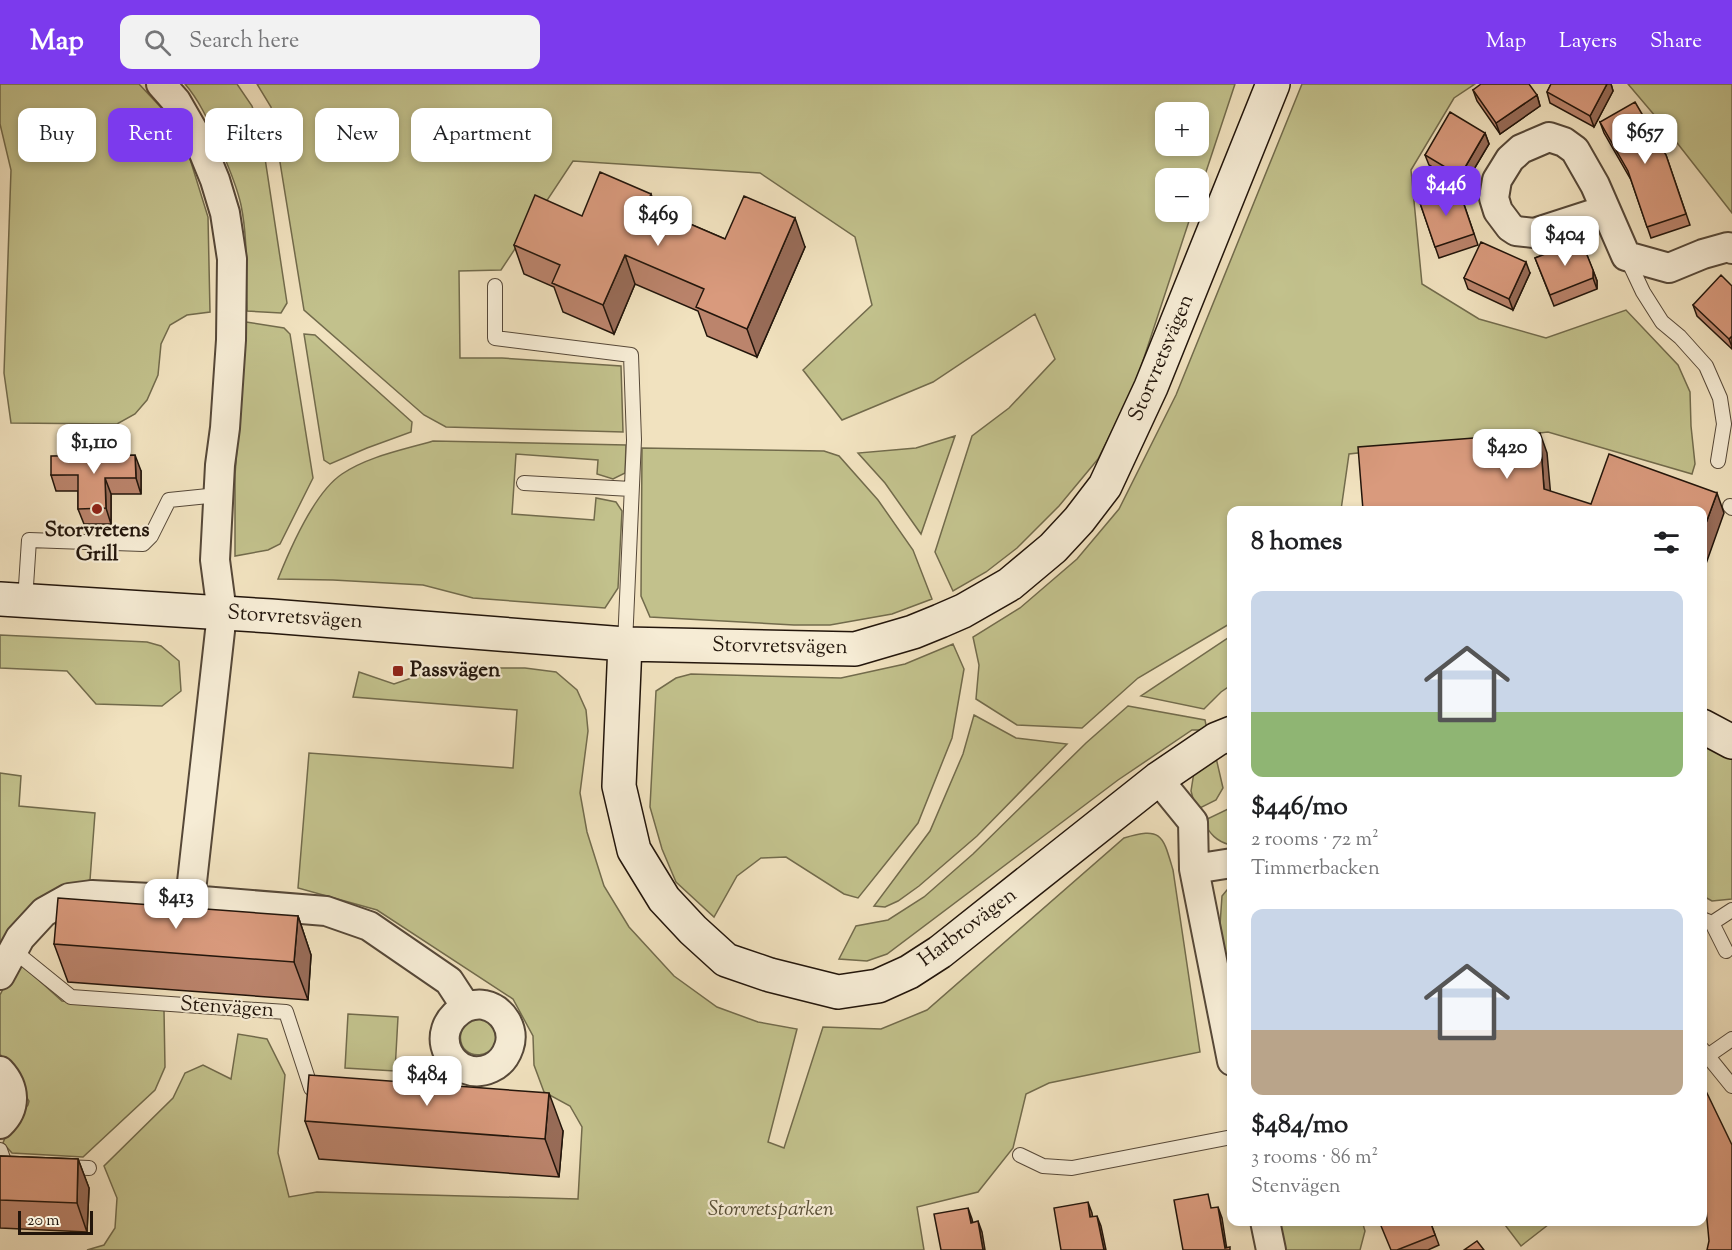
<!DOCTYPE html>
<html lang="en">
<head>
<meta charset="utf-8">
<style>
  body { margin:0; font-family:"Sorts Mill Goudy",serif; background:#f2f2f2; color:#202124; height:100vh; display:flex; flex-direction:column; font-size:22px; white-space:nowrap }
  * { box-sizing:border-box; margin:0 }
  p { font-size:20px; color:#757577 }
  .icon { flex:none; width:33px; height:33px; fill:none; stroke:currentColor; stroke-width:2; stroke-linecap:round; stroke-linejoin:round }
  .map { position:relative; flex:1; overflow:hidden }
  .drawer { position:absolute; left:1227px; top:422px; width:480px; height:720px; display:flex; flex-direction:column; background:#fff; border-radius:12px; box-shadow:0 3px 9px #0003 }
  .drawer>* { flex:none }
  .hud { position:absolute; left:18px; top:24px; width:570px; height:54px; display:flex; gap:12px }
  .buttons { position:absolute; left:1155px; top:18px; display:grid; gap:12px }
  .buttons a { display:grid; place-items:center; width:54px; height:54px; border-radius:12px; background:#fff; box-shadow:0 3px 9px #0003; font-size:30px }
  .scale { position:absolute; left:18px; bottom:15px; width:75px; box-sizing:border-box; padding-left:6px; border:3px solid #22150b; border-top:0; font-size:16px; line-height:21px; white-space:nowrap; color:#22150b; -webkit-text-stroke:4px #f6ecd5; paint-order:stroke }
  .price { position:absolute; translate:-50% -51px; padding:0 14px; border-radius:12px; background:#fff; color:#222; font-size:20px; line-height:39px; filter:drop-shadow(0 2px 3px #0008) }
  .price::after { content:''; position:absolute; left:50%; top:36px; width:18px; height:14px; margin-left:-9px; background:inherit; clip-path:polygon(0 0,100% 0,50% 100%) }
  .price.on { background:#7c3aed; color:#fff }
  ul { padding:0; list-style:none }
  li { display:grid; align-content:center; gap:12px; height:318px; padding:0 24px }
  li span { display:grid; place-items:center; height:186px; border-radius:12px; color:#555 }
  li>.icon { margin-inline-start:auto }
  span .icon { width:108px; height:108px; fill:#fffc; stroke-width:1 }
  li b { font-size:26px }
  h2 { display:flex; justify-content:space-between; align-items:center; height:72px; padding:0 24px; font-size:26px }
  .pill { padding:0 21px; border-radius:12px; background:#fff; box-shadow:0 3px 9px #0003; font-size:21px; line-height:54px }
  .pill.on { background:#7c3aed; color:#fff }
  header { display:flex; align-items:center; gap:36px; box-sizing:border-box; height:84px; padding:0 30px; background:#7c3aed; color:#fff }
  header strong { font-size:28px }
  nav { display:flex; gap:33px; margin-inline-start:auto; font-size:21px }
  .search { width:420px; height:54px; background:#f2f2f2; display:flex; align-items:center; gap:15px; box-sizing:border-box; padding:0 21px; border-radius:12px; color:#757577; font-size:22px }
  .map>svg:first-child { display:block }
</style>
</head>
<body>
<header>
<strong>Map</strong>
<div class="search"><svg class="icon" aria-label="search" viewBox="0 0 24 24"><circle cx="10" cy="10" r="6"/><path d="M15 15l6 6"/></svg>Search here</div>
<nav><a>Map</a><a>Layers</a><a>Share</a></nav>
</header>
<div class="map">
<svg width="1732" height="1166" viewBox="0 0 1732 1166">
  <rect width="100%" height="100%" fill="#f1e2bf"/>
  <filter id="stains"><feTurbulence type="fractalNoise" baseFrequency=".00333" numOctaves="4"/><feColorMatrix values="0 0 0 0 .2 0 0 0 0 .09 0 0 0 0 .02 0 0 0 .5 -.17"/></filter>
  <radialGradient id="worn" r=".72"><stop offset=".6" stop-color="#630" stop-opacity="0"/><stop offset="1" stop-color="#630" stop-opacity=".3"/></radialGradient>
  <path fill="#c2c18c" stroke="#726b4c" stroke-width="1.5" fill-rule="evenodd" d="M 0,0 L 139,0 L 168,31 L 190,75 L 208,133 L 210,228 L 187,231 L 170,241 L 161,260 L 158,291 L 147,316 L 135,330 L 117,340 L 11,339 L 4,289 L 11,86 L 0,40 Z
    M 185,0 L 237,0 L 252,22 L 261,48 L 287,219 L 281,229 L 247,227 C 246,192 248,155 241,121 C 236,98 226,77 217,56 C 208,36 199,16 185,0 Z
    M 257,0 L 1235,0 L 1199,109 L 1198,94 L 1166,94 L 1166,128 L 1192,128 L 1135,301 L 1098,375 L 1059,422 L 1017,464 L 986,488 L 953,507 L 935,468 L 972,352 L 1009,324 L 1055,275 L 1035,230 L 933,298 L 842,336 L 803,286 L 872,221 L 855,153 L 760,89 L 573,77 L 501,186 L 459,187 L 460,274 L 502,274 L 621,282 L 623,348 L 446,343 L 424,331 L 304,226 L 271,23 ZM 1166,28 L 1198,28 L 1198,62 L 1166,62 Z
    M 1302,0 L 1475,0 L 1454,14 L 1411,86 L 1422,200 L 1479,235 L 1546,254 L 1626,226 L 1678,281 L 1690,308 L 1691,342 L 1695,380 L 1692,390 L 1548,348 L 1349,370 L 1341,426 L 1232,426 L 1231,539 L 1138,594 L 1082,644 L 1017,641 L 976,615 L 979,581 L 973,553 L 1020,524 L 1077,475 L 1119,425 L 1176,311 Z
    M 1628,0 L 1732,0 L 1732,129 L 1667,46 Z
    M 246,238 L 284,244 L 290,250 L 313,394 L 280,460 L 268,466 L 235,472 L 235,391 Z
    M 304,250 L 315,251 L 412,338 L 411,348 L 367,364 L 330,380 L 324,376 Z
    M 955,352 L 921,450 L 885,399 L 858,369 L 916,364 Z
    M 433,357 L 626,361 L 625,389 L 613,395 L 597,390 L 598,376 L 516,370 L 512,430 L 594,436 L 596,414 L 616,418 L 622,427 L 618,504 L 605,524 L 473,514 L 423,501 L 333,496 L 278,495 C 290,465 315,408 342,390 C 369,372 403,366 433,357 Z
    M 642,364 L 824,367 L 839,372 L 878,416 L 913,466 L 932,515 L 892,530 L 830,541 L 794,541 L 650,533 L 641,512 Z
    M 0,551 L 147,558 L 161,562 L 179,577 L 181,607 L 162,622 L 96,620 L 67,587 L 0,584 Z
    M 1231,552 L 1231,601 L 1221,608 L 1204,625 L 1141,612 Z
    M 953,560 L 964,585 L 952,654 L 918,739 L 858,814 L 844,810 L 786,773 L 761,774 L 737,792 L 714,833 L 676,798 L 662,765 L 650,723 L 656,607 L 676,594 L 691,590 L 841,594 L 905,580 Z
    M 471,584 L 525,584 L 556,588 L 577,606 L 586,626 L 588,647 L 580,709 L 587,748 L 604,802 L 629,843 L 674,892 L 717,923 L 758,938 L 797,945 L 768,1058 L 784,1064 L 823,943 L 881,945 L 927,926 L 1124,754 C 1162,742 1163,752 1173,786 L 1200,968 L 1049,999 L 1026,1010 L 1013,1064 L 978,1108 L 917,1123 L 924,1166 L 87,1166 L 104,1161 L 115,1144 L 117,1114 L 104,1082 L 173,1014 L 185,989 L 203,981 L 231,995 L 238,950 L 267,955 L 285,991 L 278,1069 L 289,1113 L 317,1108 L 578,1115 L 582,1043 L 570,1022 L 544,1008 L 534,981 L 533,952 L 513,915 L 377,826 L 298,804 L 309,669 L 513,684 L 517,626 L 353,613 L 359,588 L 394,600 L 423,590 Z
    M 1128,622 L 1205,636 L 1207,646 L 1192,646 L 1118,696 L 887,870 L 867,877 L 839,875 L 856,842 L 888,836 L 924,813 L 973,770 L 1086,659 Z
    M 974,631 L 1016,654 L 1067,660 L 977,752 L 919,802 L 898,817 L 885,823 L 874,822 L 930,747 L 963,670 Z
    M 1702,657 L 1732,674 L 1732,815 L 1712,817 L 1703,812 Z
    M 1214,665 L 1223,704 L 1216,716 L 1196,726 L 1191,707 L 1195,682 Z
    M 0,689 L 21,692 L 19,722 L 95,729 L 90,796 L 68,803 L 0,873 Z
    M 1228,725 L 1231,734 L 1230,761 C 1216,757 1210,750 1203,737 Z
    M 1231,801 L 1231,904 L 1220,841 L 1222,812 Z
    M 23,882 L 62,917 L 164,926 L 165,983 L 155,1006 L 83,1073 L 12,1069 L 3,1059 L 8,1046 L 28,1021 L 29,1017 L 0,970 L 0,911 L 14,884 Z
    M 348,930 L 398,933 L 395,987 L 345,984 Z
    M 484,933 L 497,944 L 496,962 C 474,984 448,961 467,936 Z
    M 1275,1137 L 1362,1137 L 1365,1147 L 1360,1166 L 1280,1166 Z
    M 1502,1137 L 1553,1137 L 1521,1162 Z"/>
  <g fill="none" stroke-linecap="round" stroke-linejoin="round">
    <defs>
      <path id="lane" d="M 1627,174 L 1643,208 L 1662,238 L 1680,253 L 1706,282 L 1720,314 L 1724,340 L 1718,377
        M 495,202 L 495,254 L 631,271 L 634,356 L 625,560
        M 524,399 L 631,405
        M 1730,422 L 1732,424
        M 25,517 L 29,456 L 143,460 L 151,452 L 169,416 L 218,411
        M 1702,835 L 1712,839 L 1726,867
        M 1712,839 L 1732,826
        M 13,866 L 71,913 L 286,928 L 311,1004 L 320,1005
        M 1702,965 L 1732,1002
        M 1709,971 L 1732,955
        M 0,1066 L 5,1080
        M 1020,1071 L 1043,1082 L 1072,1084 L 1232,1053
        M 64,1083 L 89,1084"/>
      <path id="street" d="M 1605,126 L 1534,149 L 1516,147 L 1510,143 L 1498,127 L 1494,114 L 1497,96 L 1510,75 L 1521,65 L 1549,53 L 1564,58 L 1575,66 L 1595,101 L 1626,172 L 1669,184 L 1703,170 L 1728,163 L 1732,165
        M 1158,695 L 1193,738 L 1194,785 L 1232,977
        M 1194,785 L 1232,779
        M 190,816 L 326,827 L 369,842 L 449,897 L 466,923 C 472,921 478,920 484,921 C 503,925 515,945 509,963 C 506,972 500,980 491,984 C 454,1001 422,947 466,923
        M 0,891 L 20,854 L 44,828 L 69,814 L 92,811 L 190,816 L 222,529 L 215,476 L 220,381 L 225,344 L 231,256 L 232,175 L 225,129 L 215,96 L 199,57 L 176,17 L 161,0
        M 0,987 C 15,1003 17,1024 0,1040
        M 1265,1137 L 1271,1166"/>
      <path id="secondary" d="M 0,515 L 271,532 L 625,560 L 855,565 L 913,548 L 940,537 L 963,527 L 1010,500 L 1053,464 L 1079,436 L 1105,402 L 1151,303 L 1273,0
        M 625,560 L 619,702 L 634,766 L 664,815 L 693,846 L 726,876 L 770,891 L 838,908 L 878,902 L 909,888 L 940,868 L 1158,695 L 1217,655 L 1232,649
        M 1702,642 L 1732,658"/>
    </defs>
    <use href="#lane" stroke="#564838" stroke-width="16"/>
    <use href="#street" stroke="#564838" stroke-width="32"/>
    <use href="#secondary" stroke="#22150b" stroke-width="36"/>
    <use href="#lane" stroke="#f6ecd5" stroke-width="14"/>
    <use href="#street" stroke="#f6ecd5" stroke-width="28"/>
    <use href="#secondary" stroke="#f6ecd5" stroke-width="33"/>
  </g>
  <path fill="#bb846c" stroke="#22150b" stroke-width="1.5" d="M 1551,0 L 1611,0 L 1613,7 L 1594,43 L 1550,19 L 1547,8 Z
    M 1473,6 L 1537,11 L 1540,22 L 1500,50 L 1477,17 Z
    M 1600,38 L 1666,71 L 1690,141 L 1651,154 L 1631,96 L 1604,49 Z
    M 1485,49 L 1489,60 L 1464,102 L 1429,81 L 1425,71 Z
    M 1458,103 L 1478,161 L 1439,174 L 1419,116 Z
    M 657,126 L 725,155 L 805,163 L 757,273 L 707,252 L 698,227 L 635,200 L 614,250 L 563,228 L 554,203 L 524,190 L 514,161 L 582,132 Z
    M 1581,156 L 1597,197 L 1597,205 L 1554,222 L 1535,174 Z
    M 1530,189 L 1513,226 L 1468,205 L 1464,194 Z
    M 1732,202 L 1732,265 L 1697,232 L 1693,221 Z
    M 141,387 L 141,410 L 111,410 L 111,440 L 84,440 L 78,425 L 78,407 L 56,407 L 51,391 Z
    M 298,832 L 311,871 L 308,916 L 68,898 L 54,860 Z
    M 305,1037 L 563,1047 L 559,1093 L 319,1075 Z
    M 0,1072 L 78,1075 L 89,1104 L 87,1148 L 0,1144 Z
    M 1430,1137 L 1439,1161 L 1428,1166 L 1391,1166 Z"/>
  <path fill="#986c58" stroke="#22150b" stroke-width="1.5" d="M 1607,0 L 1611,0 L 1613,7 L 1594,43 L 1590,32 Z
    M 1537,11 L 1540,22 L 1500,50 L 1496,39 Z
    M 1485,49 L 1489,60 L 1464,102 L 1460,92 Z
    M 651,110 L 662,139 L 646,121 Z
    M 795,134 L 805,163 L 757,273 L 747,245 Z
    M 625,171 L 635,200 L 614,250 L 603,221 Z
    M 1526,178 L 1530,189 L 1513,226 L 1509,215 Z
    M 1593,186 L 1597,197 L 1597,205 L 1593,194 Z
    M 1732,252 L 1732,263 L 1729,255 Z
    M 1540,349 L 1547,369 L 1552,425 L 1544,405 Z
    M 135,371 L 141,387 L 141,410 L 136,394 Z
    M 105,394 L 111,410 L 111,440 L 106,424 Z
    M 1717,409 L 1724,429 L 1702,491 L 1702,450 Z
    M 298,832 L 311,871 L 308,916 L 294,878 Z
    M 549,1009 L 563,1047 L 559,1093 L 545,1055 Z
    M 78,1075 L 89,1104 L 87,1148 L 77,1119 Z
    M 1088,1118 L 1092,1129 L 1094,1143 L 1090,1133 Z
    M 1218,1123 L 1222,1134 L 1227,1166 L 1225,1164 Z
    M 968,1124 L 972,1135 L 975,1149 L 971,1139 Z
    M 1097,1132 L 1101,1142 L 1106,1166 L 1104,1166 Z
    M 978,1137 L 982,1148 L 985,1166 L 983,1166 Z"/>
  <path fill="#d99a7d" stroke="#22150b" stroke-width="1.5" d="M 1481,0 L 1529,0 L 1537,11 L 1496,39 L 1473,6 Z
    M 1551,0 L 1607,0 L 1590,32 L 1547,8 Z
    M 1635,18 L 1666,71 L 1686,130 L 1647,143 L 1628,87 L 1600,38 Z
    M 1450,28 L 1485,49 L 1460,92 L 1425,71 Z
    M 600,88 L 651,110 L 646,121 L 725,155 L 744,112 L 795,134 L 747,245 L 696,223 L 704,205 L 625,171 L 603,221 L 552,199 L 560,181 L 514,161 L 535,111 L 582,132 Z
    M 1458,103 L 1474,150 L 1435,163 L 1419,116 Z
    M 1581,156 L 1593,186 L 1593,194 L 1550,211 L 1535,174 Z
    M 1481,158 L 1526,178 L 1509,215 L 1464,194 Z
    M 1721,191 L 1732,202 L 1732,252 L 1729,255 L 1693,221 Z
    M 1540,349 L 1544,405 L 1591,420 L 1609,370 L 1717,409 L 1702,450 L 1702,426 L 1363,426 L 1358,363 Z
    M 135,371 L 136,394 L 105,394 L 106,424 L 78,425 L 78,391 L 51,391 L 51,372 Z
    M 58,814 L 298,832 L 294,878 L 54,860 Z
    M 309,991 L 549,1009 L 545,1055 L 305,1037 Z
    M 1704,1003 L 1732,1061 L 1732,1166 L 1707,1166 L 1709,1157 L 1704,1103 L 1702,1100 L 1702,1004 Z
    M 0,1072 L 78,1075 L 77,1119 L 0,1116 Z
    M 1208,1110 L 1211,1124 L 1218,1123 L 1225,1164 L 1230,1163 L 1230,1166 L 1183,1166 L 1174,1116 Z
    M 1088,1118 L 1090,1133 L 1097,1132 L 1104,1166 L 1061,1166 L 1054,1124 Z
    M 968,1124 L 971,1139 L 978,1137 L 983,1166 L 941,1166 L 934,1130 Z
    M 1379,1137 L 1430,1137 L 1435,1151 L 1397,1166 L 1391,1166 Z
    M 1477,1157 L 1484,1166 L 1464,1166 Z"/>
  <g fill="#8f2418" stroke="#f6ecd5" stroke-width="2">
    <circle cx="97" cy="425" r="6"/>
    <rect x="392" y="581" width="12" height="12" rx="3"/>
  </g>
  <g text-anchor="middle" dominant-baseline="central" stroke-width="4.5" stroke-linejoin="round" paint-order="stroke">
    <g font-size="21" fill="#22150b" stroke="#f6ecd5">
      <text transform="translate(1162 274) rotate(-67)">Storvretsvägen</text>
      <text transform="translate(295 534) rotate(4)">Storvretsvägen</text>
      <text transform="translate(780 563) rotate(1)">Storvretsvägen</text>
      <text transform="translate(968 844) rotate(-37)">Harbrovägen</text>
      <text transform="translate(227 924) rotate(4)">Stenvägen</text>
    </g>
    <g font-size="21" font-weight="bold" fill="#22150b" stroke="#f6ecd5">
      <text x="97" y="447">Storvretens<tspan x="97" dy="24">Grill</tspan></text>
      <text x="410" y="587" text-anchor="start">Passvägen</text>
    </g>
    <g font-size="21" font-style="italic" fill="#5a5138" stroke="#f6ecd5">
      <text x="771" y="1126">Storvretsparken</text>
    </g>
  </g>
  <rect width="100%" height="100%" filter="url(#stains)"/>
  <rect width="100%" height="100%" fill="url(#worn)"/>
</svg>
<div class="buttons">
<a>+</a>
<a>−</a>
</div>
<div class="scale">20 m</div>
<b class="price" style="left:1645px;top:81px">$657</b>
<b class="price on" style="left:1446px;top:133px">$446</b>
<b class="price" style="left:658px;top:163px">$469</b>
<b class="price" style="left:1565px;top:183px">$404</b>
<b class="price" style="left:94px;top:391px">$1,110</b>
<b class="price" style="left:1507px;top:396px">$420</b>
<b class="price" style="left:176px;top:846px">$413</b>
<b class="price" style="left:427px;top:1023px">$484</b>
<div class="hud">
<a class="pill">Buy</a>
<a class="pill on">Rent</a>
<a class="pill">Filters</a>
<a class="pill">New</a>
<a class="pill">Apartment</a>
</div>
<section class="drawer">
<h2>8 homes<svg class="icon" aria-label="filters" viewBox="0 0 24 24"><path d="M4 7h16M4 17h16"/><circle cx="9" cy="7" r="2"/><circle cx="15" cy="17" r="2"/></svg></h2>
<ul>
<li><span style="background:linear-gradient(#c9d6e8 65%,#8fb573 0)"><svg class="icon" aria-label="home" viewBox="0 0 24 24"><path d="M3 11l9-7 9 7M6 9v11h12V9"/></svg></span><div><b>$446/mo</b><p>2 rooms · 72 m²</p><p>Timmerbacken</p></div></li>
<li><span style="background:linear-gradient(#c9d6e8 65%,#b9a48a 0)"><svg class="icon" aria-label="home" viewBox="0 0 24 24"><path d="M3 11l9-7 9 7M6 9v11h12V9"/></svg></span><div><b>$484/mo</b><p>3 rooms · 86 m²</p><p>Stenvägen</p></div></li>
</ul>
</section>
</div>
</body>
</html>
